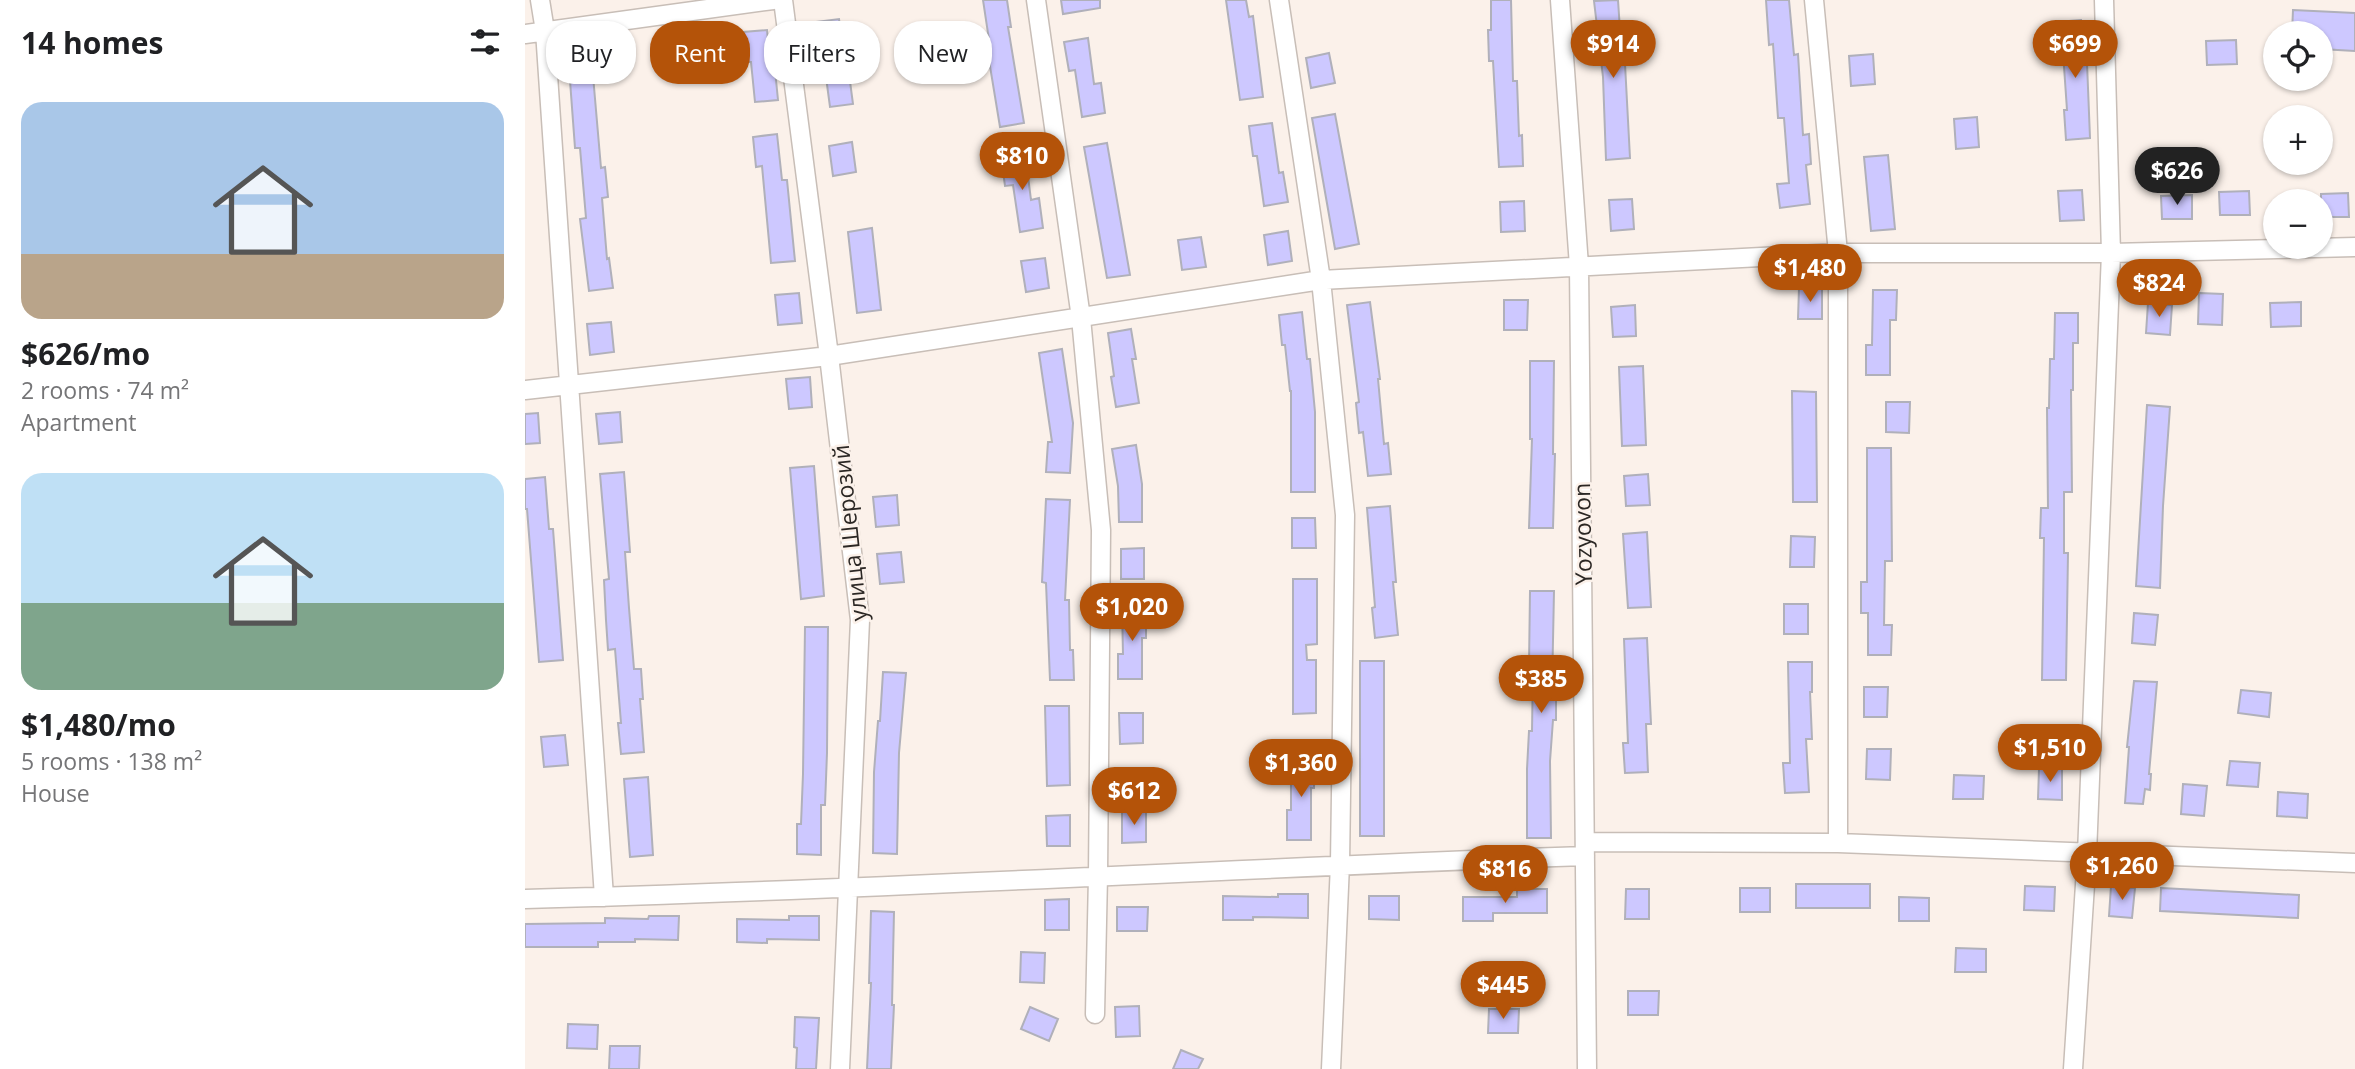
<!DOCTYPE html>
<html lang="en">
<head>
<meta charset="utf-8">
<style>
  body { margin:0; font-family:"Open Sans",sans-serif; background:#f2f2f2; color:#202124; height:100vh; display:flex; flex-direction:column; font-size:26px; white-space:nowrap }
  * { box-sizing:border-box; margin:0 }
  p { font-size:23px; color:#757577 }
  .icon { flex:none; width:38px; height:38px; fill:none; stroke:currentColor; stroke-width:2; stroke-linecap:round; stroke-linejoin:round }
  .map { position:relative; flex:1; overflow:hidden }
  .sheet { display:flex; flex-direction:column; background:#fff; width:525px }
  .sheet>* { flex:none }
  .guide { position:absolute; left:21px; top:21px; width:665px; height:63px; display:flex; gap:14px }
  .tools { position:absolute; left:1738px; top:21px; display:grid; gap:14px }
  .tools a { display:grid; place-items:center; width:70px; height:70px; border-radius:50%; background:#fff; box-shadow:0 2px 5px #0004; font-size:35px }
  .price { position:absolute; translate:-50% -60px; padding:0 16px; border-radius:24px; background:#b45309; color:#fff; font-size:23px; line-height:46px; filter:drop-shadow(0 2px 4px #0008) }
  .price::after { content:''; position:absolute; left:50%; top:42px; width:21px; height:16px; margin-left:-10px; background:inherit; clip-path:polygon(0 0,100% 0,50% 100%) }
  .price.on { background:#222; color:#fff }
  ul { padding:0; list-style:none }
  li { display:grid; align-content:center; gap:14px; height:371px; padding:0 21px }
  li span { display:grid; place-items:center; height:217px; border-radius:21px; color:#555 }
  li>.icon { margin-inline-start:auto }
  span .icon { width:126px; height:126px; fill:#fffc; stroke-width:1 }
  li b { font-size:30px }
  h2 { display:flex; justify-content:space-between; align-items:center; height:84px; padding:0 21px; font-size:30px }
  .pill { padding:0 24px; border-radius:28px; background:#fff; box-shadow:0 2px 5px #0004; font-size:24px; line-height:63px }
  .pill.on { background:#b45309; color:#fff }
  main { display:flex; flex:1; min-height:0 }
  .map>svg:first-child { display:block }
</style>
</head>
<body>
<main>
<section class="sheet">
<h2>14 homes<svg class="icon" aria-label="filters" viewBox="0 0 24 24"><path d="M4 7h16M4 17h16"/><circle cx="9" cy="7" r="2"/><circle cx="15" cy="17" r="2"/></svg></h2>
<ul>
<li><span style="background:linear-gradient(#a9c7e8 70%,#b9a48a 0)"><svg class="icon" aria-label="home" viewBox="0 0 24 24"><path d="M3 11l9-7 9 7M6 9v11h12V9"/></svg></span><div><b>$626/mo</b><p>2 rooms · 74 m²</p><p>Apartment</p></div></li>
<li><span style="background:linear-gradient(#bfe0f5 60%,#7fa58c 0)"><svg class="icon" aria-label="home" viewBox="0 0 24 24"><path d="M3 11l9-7 9 7M6 9v11h12V9"/></svg></span><div><b>$1,480/mo</b><p>5 rooms · 138 m²</p><p>House</p></div></li>
</ul>
</section>
<div class="map">
<svg width="1830" height="1069" viewBox="0 0 1830 1069">
  <rect width="100%" height="100%" fill="#fbf1ea"/>
  <path fill="#cdc8ff" stroke="#b0b0ba" stroke-width="2" d="M 458,0 L 482,0 L 486,27 L 483,27 L 499,123 L 475,127 L 463,54 L 466,53 Z
    M 536,0 L 575,0 L 575,8 L 538,14 Z
    M 701,0 L 721,0 L 724,17 L 728,16 L 738,97 L 715,100 Z
    M 966,0 L 986,0 L 988,81 L 992,81 L 994,136 L 997,135 L 998,166 L 974,167 L 968,61 L 964,61 L 963,30 L 966,30 Z
    M 1093,0 L 1096,45 L 1099,45 L 1105,158 L 1081,160 L 1078,77 L 1069,1 Z
    M 1241,0 L 1264,0 L 1269,55 L 1273,54 L 1278,135 L 1284,134 L 1286,164 L 1281,165 L 1285,204 L 1255,208 L 1252,184 L 1264,183 L 1259,118 L 1253,118 L 1248,44 L 1244,45 Z
    M 1768,10 L 1830,13 L 1830,51 L 1796,49 L 1796,33 L 1767,33 Z
    M 314,19 L 318,49 L 294,52 L 290,22 Z
    M 1556,20 L 1559,63 L 1562,63 L 1565,138 L 1541,140 L 1539,110 L 1542,110 L 1538,52 L 1534,52 L 1532,22 Z
    M 242,30 L 246,70 L 250,70 L 253,100 L 230,102 L 226,62 L 221,62 L 218,32 Z
    M 563,38 L 569,84 L 576,83 L 580,113 L 557,117 L 550,70 L 544,71 L 539,42 Z
    M 1711,40 L 1712,64 L 1682,65 L 1681,41 Z
    M 804,53 L 810,83 L 786,88 L 781,58 Z
    M 1348,54 L 1350,84 L 1326,86 L 1324,56 Z
    M 67,64 L 76,168 L 80,167 L 83,197 L 77,198 L 82,259 L 84,258 L 88,288 L 64,291 L 55,219 L 61,218 L 55,148 L 50,148 L 44,67 Z
    M 324,74 L 328,104 L 305,107 L 301,77 Z
    M 810,114 L 834,244 L 810,249 L 787,118 Z
    M 1452,117 L 1454,147 L 1431,149 L 1429,119 Z
    M 747,123 L 754,173 L 758,172 L 763,202 L 739,206 L 732,156 L 728,156 L 724,126 Z
    M 252,134 L 257,180 L 262,180 L 270,261 L 246,263 L 237,166 L 231,167 L 228,137 Z
    M 327,142 L 331,172 L 308,176 L 304,146 Z
    M 582,143 L 605,275 L 582,278 L 559,147 Z
    M 500,153 L 506,200 L 514,198 L 518,228 L 495,232 L 488,185 L 480,186 L 476,156 Z
    M 1363,155 L 1370,229 L 1346,231 L 1339,157 Z
    M 1557,190 L 1559,220 L 1535,221 L 1533,191 Z
    M 1724,191 L 1725,215 L 1695,215 L 1694,192 Z
    M 1823,193 L 1824,217 L 1796,217 L 1796,194 Z
    M 1667,195 L 1667,219 L 1637,219 L 1636,196 Z
    M 1107,199 L 1109,229 L 1086,231 L 1084,200 Z
    M 999,201 L 1000,231 L 976,232 L 975,202 Z
    M 347,228 L 356,310 L 332,313 L 323,232 Z
    M 763,231 L 767,261 L 743,265 L 739,235 Z
    M 676,237 L 681,267 L 657,270 L 653,240 Z
    M 520,258 L 524,288 L 501,292 L 496,261 Z
    M 1274,288 L 1297,288 L 1297,319 L 1273,319 Z
    M 1348,290 L 1372,290 L 1371,320 L 1365,320 L 1365,375 L 1341,375 L 1341,345 L 1347,345 Z
    M 274,293 L 277,323 L 253,325 L 250,295 Z
    M 1674,293 L 1698,294 L 1697,325 L 1673,324 Z
    M 979,300 L 1003,300 L 1002,330 L 979,330 Z
    M 845,302 L 855,379 L 853,379 L 859,444 L 863,443 L 866,474 L 843,476 L 838,432 L 834,433 L 831,403 L 834,402 L 822,305 Z
    M 1776,302 L 1776,326 L 1746,327 L 1745,303 Z
    M 1623,303 L 1647,305 L 1645,335 L 1621,333 Z
    M 1110,305 L 1111,336 L 1088,337 L 1086,307 Z
    M 777,312 L 782,359 L 785,359 L 790,412 L 790,492 L 766,492 L 766,391 L 765,391 L 760,345 L 757,345 L 754,315 Z
    M 1530,313 L 1553,313 L 1553,343 L 1548,343 L 1548,390 L 1546,390 L 1547,492 L 1539,492 L 1539,553 L 1543,553 L 1541,680 L 1517,680 L 1519,538 L 1515,538 L 1516,508 L 1523,508 L 1522,408 L 1524,408 L 1525,359 L 1529,359 Z
    M 86,322 L 89,352 L 65,355 L 62,324 Z
    M 606,329 L 611,359 L 607,359 L 614,403 L 591,407 L 586,377 L 589,376 L 583,333 Z
    M 537,349 L 548,423 L 545,473 L 521,472 L 523,442 L 527,442 L 514,353 Z
    M 1005,361 L 1029,361 L 1028,454 L 1030,454 L 1028,528 L 1004,528 L 1007,439 L 1005,439 Z
    M 1118,366 L 1121,445 L 1097,446 L 1094,367 Z
    M 285,377 L 287,407 L 264,409 L 261,379 Z
    M 1267,391 L 1291,392 L 1292,502 L 1268,502 Z
    M 1361,402 L 1385,402 L 1384,433 L 1361,432 Z
    M 1622,405 L 1645,407 L 1638,506 L 1635,588 L 1611,586 Z
    M 95,412 L 97,442 L 74,444 L 71,414 Z
    M 13,413 L 15,443 L 0,444 L 0,414 Z
    M 611,445 L 617,484 L 617,522 L 594,522 L 593,486 L 587,449 Z
    M 1342,448 L 1366,448 L 1367,561 L 1360,561 L 1359,625 L 1367,625 L 1366,655 L 1343,655 L 1343,613 L 1336,613 L 1336,582 L 1342,582 Z
    M 289,466 L 299,596 L 276,599 L 265,468 Z
    M 99,472 L 105,552 L 100,552 L 104,608 L 109,669 L 116,669 L 118,699 L 115,699 L 119,752 L 96,754 L 93,723 L 96,723 L 90,649 L 83,650 L 81,620 L 79,580 L 84,579 L 75,474 Z
    M 1123,474 L 1125,505 L 1101,506 L 1099,476 Z
    M 20,477 L 24,529 L 28,529 L 38,660 L 14,662 L 2,509 L 0,509 L 0,479 Z
    M 372,495 L 374,525 L 351,527 L 348,497 Z
    M 521,499 L 545,500 L 540,600 L 544,600 L 545,650 L 548,650 L 549,680 L 525,680 L 521,583 L 517,582 Z
    M 865,506 L 871,582 L 868,582 L 873,635 L 850,638 L 847,608 L 850,607 L 842,508 Z
    M 767,518 L 790,518 L 791,548 L 767,548 Z
    M 1122,532 L 1126,607 L 1103,608 L 1098,534 Z
    M 1266,536 L 1290,537 L 1289,567 L 1265,567 Z
    M 619,548 L 619,579 L 596,579 L 596,549 Z
    M 376,552 L 379,582 L 355,584 L 352,554 Z
    M 768,579 L 792,579 L 792,644 L 781,645 L 782,660 L 791,660 L 791,713 L 768,714 Z
    M 1005,591 L 1029,591 L 1027,690 L 1031,690 L 1031,720 L 1028,720 L 1025,761 L 1026,838 L 1002,838 L 1002,769 L 1004,731 L 1007,731 L 1008,666 L 1004,666 Z
    M 1259,604 L 1283,604 L 1283,634 L 1259,634 Z
    M 597,608 L 621,608 L 621,638 L 617,638 L 617,679 L 593,679 L 593,654 L 598,654 Z
    M 1609,613 L 1633,615 L 1630,645 L 1607,643 Z
    M 280,627 L 303,627 L 302,753 L 300,805 L 296,805 L 296,855 L 272,854 L 272,824 L 276,824 L 278,774 Z
    M 1122,638 L 1126,724 L 1121,724 L 1123,772 L 1100,773 L 1098,743 L 1103,743 L 1099,639 Z
    M 835,661 L 859,661 L 859,836 L 835,836 Z
    M 1263,662 L 1287,662 L 1287,692 L 1285,692 L 1287,739 L 1281,739 L 1284,792 L 1260,793 L 1258,763 L 1265,763 Z
    M 358,672 L 381,673 L 374,753 L 372,854 L 348,853 L 349,772 L 353,721 L 355,721 Z
    M 1609,681 L 1632,682 L 1624,774 L 1626,774 L 1625,790 L 1620,789 L 1618,804 L 1600,803 L 1604,747 L 1602,747 Z
    M 1339,687 L 1363,687 L 1362,717 L 1339,717 Z
    M 1716,690 L 1746,693 L 1744,717 L 1713,713 Z
    M 520,706 L 544,706 L 545,785 L 522,786 Z
    M 594,713 L 618,713 L 618,743 L 595,744 Z
    M 40,735 L 43,765 L 19,767 L 16,737 Z
    M 1342,749 L 1366,749 L 1365,780 L 1341,779 Z
    M 789,757 L 789,788 L 786,788 L 786,840 L 762,840 L 762,810 L 766,810 L 766,758 Z
    M 1705,761 L 1735,763 L 1733,787 L 1702,785 Z
    M 1514,769 L 1537,769 L 1537,800 L 1513,799 Z
    M 1429,775 L 1459,776 L 1458,799 L 1428,799 Z
    M 123,777 L 128,855 L 105,857 L 99,779 Z
    M 1658,784 L 1682,786 L 1679,816 L 1656,814 Z
    M 1753,792 L 1783,794 L 1782,818 L 1752,816 Z
    M 597,812 L 621,812 L 621,842 L 597,843 Z
    M 545,815 L 545,846 L 522,846 L 521,816 Z
    M 1271,884 L 1345,884 L 1345,908 L 1271,908 Z
    M 1500,886 L 1530,887 L 1529,911 L 1499,910 Z
    M 1586,886 L 1610,888 L 1607,918 L 1584,916 Z
    M 1215,888 L 1245,888 L 1245,912 L 1215,912 Z
    M 1636,888 L 1774,895 L 1773,918 L 1635,911 Z
    M 992,889 L 1022,889 L 1022,913 L 968,913 L 968,921 L 938,921 L 938,897 L 992,897 Z
    M 1101,889 L 1124,889 L 1124,919 L 1100,919 Z
    M 753,894 L 783,894 L 783,918 L 728,917 L 728,920 L 698,920 L 698,896 L 753,897 Z
    M 844,896 L 874,896 L 874,920 L 844,919 Z
    M 1374,897 L 1404,898 L 1404,921 L 1374,921 Z
    M 544,899 L 544,930 L 520,930 L 520,900 Z
    M 592,907 L 623,907 L 622,931 L 592,931 Z
    M 346,911 L 369,912 L 367,1005 L 369,1005 L 366,1069 L 342,1069 L 346,983 L 344,983 Z
    M 124,916 L 154,916 L 153,940 L 110,939 L 110,942 L 73,942 L 73,947 L 0,947 L 0,924 L 80,923 L 80,918 L 123,919 Z
    M 264,916 L 294,916 L 294,940 L 242,939 L 242,943 L 212,942 L 212,919 L 264,920 Z
    M 1431,948 L 1461,949 L 1461,972 L 1430,972 Z
    M 496,952 L 520,953 L 519,983 L 495,982 Z
    M 1103,991 L 1134,991 L 1133,1015 L 1103,1015 Z
    M 614,1006 L 615,1036 L 591,1037 L 590,1007 Z
    M 505,1007 L 533,1019 L 524,1041 L 496,1029 Z
    M 964,1009 L 994,1009 L 993,1033 L 963,1033 Z
    M 270,1017 L 294,1018 L 291,1069 L 271,1069 L 272,1048 L 269,1047 Z
    M 43,1024 L 73,1025 L 72,1049 L 42,1048 Z
    M 85,1046 L 115,1046 L 114,1069 L 84,1069 Z
    M 656,1050 L 678,1059 L 673,1069 L 648,1069 Z"/>
  <g fill="none" stroke-linecap="round" stroke-linejoin="round">
    <defs>
      <path id="minor" d="M 15,0 L 20,31 L 79,897
        M 258,0 L 304,356 L 335,620 L 315,1069
        M 511,0 L 556,318 L 576,530 L 573,876 L 570,1014
        M 754,0 L 796,280 L 820,515 L 815,864 L 806,1069
        M 1035,0 L 1054,266 L 1062,1069
        M 1289,0 L 1313,253 L 1313,843
        M 0,34 L 248,0
        M 0,390 L 304,356 L 796,280 L 1313,253 L 1586,253 L 1830,247
        M 1060,842 L 1313,843 L 1830,863
        M 0,899 C 353,890 706,868 1060,856
        M 1548,1069 L 1562,854 L 1586,253 L 1579,0"/>
    </defs>
    <use href="#minor" stroke="#c8beb7" stroke-width="21"/>
    <use href="#minor" stroke="#fff" stroke-width="18"/>
  </g>
  <g text-anchor="middle" dominant-baseline="central" stroke-width="5" stroke-linejoin="round" paint-order="stroke">
    <g font-size="23" fill="#2b2724" stroke="#fbf1ea">
      <text transform="translate(324 533) rotate(-96)">улица Шерозий</text>
      <text transform="translate(1057 534) rotate(-91)">Yozyovon</text>
    </g>
  </g>
</svg>
<div class="tools">
<a><svg class="icon" aria-label="locate" viewBox="0 0 24 24"><circle cx="12" cy="12" r="6"/><path d="M12 2v4M12 18v4M2 12h4M18 12h4"/></svg></a>
<a>+</a>
<a>−</a>
</div>
<b class="price" style="left:1088px;top:80px">$914</b>
<b class="price" style="left:1550px;top:80px">$699</b>
<b class="price" style="left:497px;top:192px">$810</b>
<b class="price on" style="left:1652px;top:207px">$626</b>
<b class="price" style="left:1285px;top:304px">$1,480</b>
<b class="price" style="left:1634px;top:319px">$824</b>
<b class="price" style="left:607px;top:643px">$1,020</b>
<b class="price" style="left:1016px;top:715px">$385</b>
<b class="price" style="left:1525px;top:784px">$1,510</b>
<b class="price" style="left:776px;top:799px">$1,360</b>
<b class="price" style="left:609px;top:827px">$612</b>
<b class="price" style="left:1597px;top:902px">$1,260</b>
<b class="price" style="left:980px;top:905px">$816</b>
<b class="price" style="left:978px;top:1021px">$445</b>
<div class="guide">
<a class="pill">Buy</a>
<a class="pill on">Rent</a>
<a class="pill">Filters</a>
<a class="pill">New</a>
</div>
</div>
</main>
</body>
</html>
